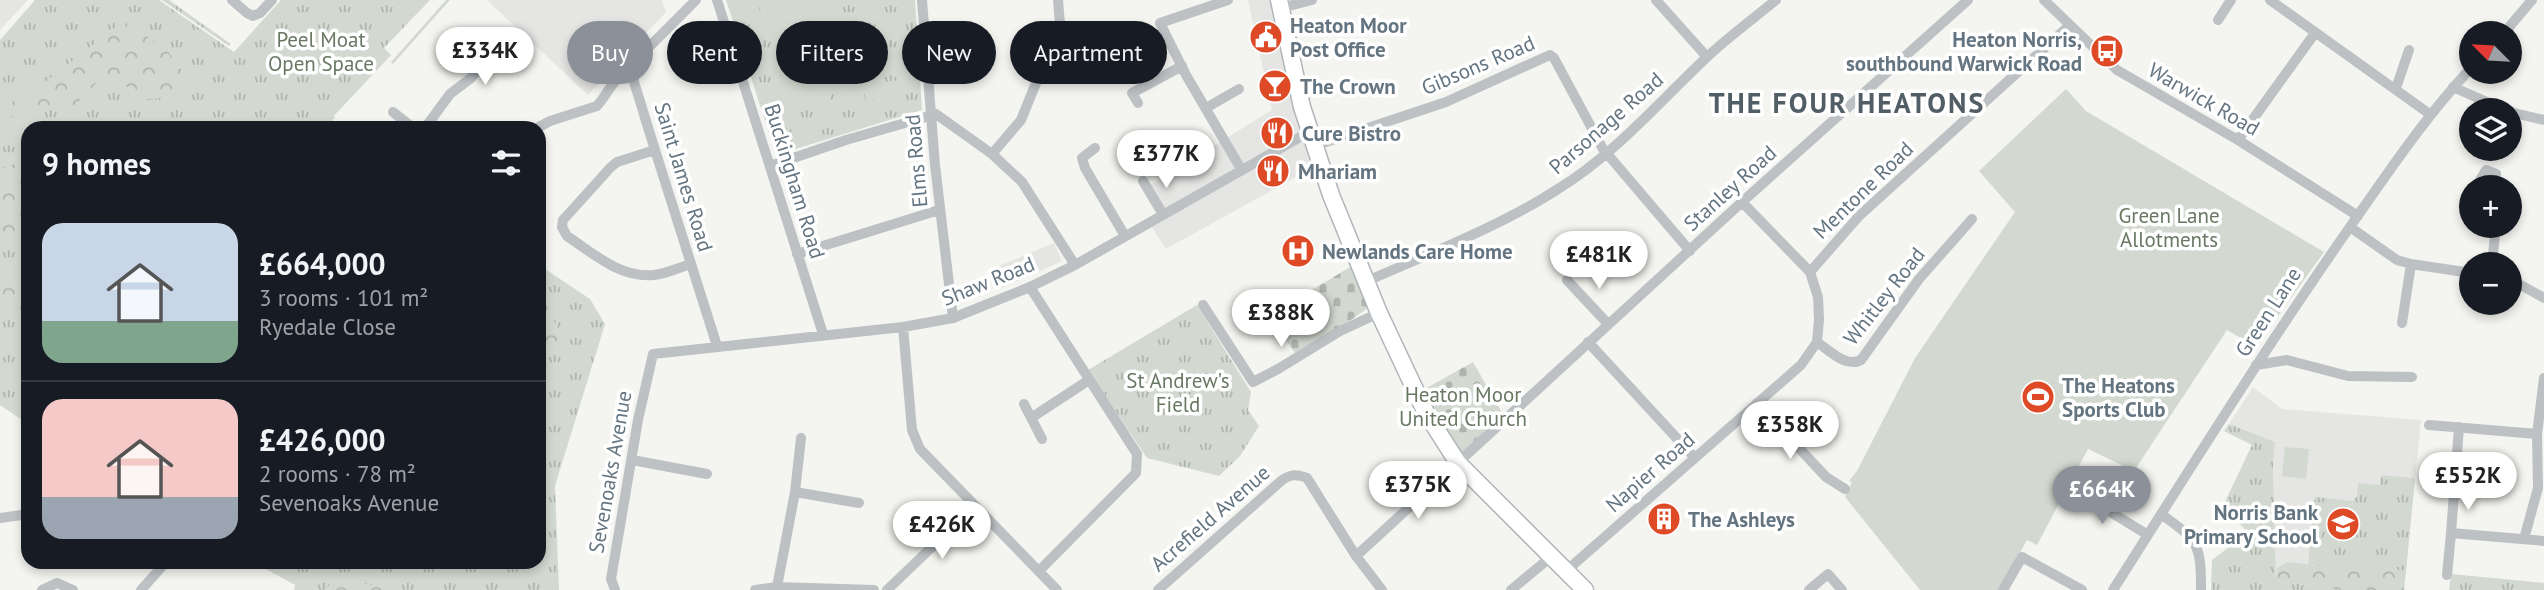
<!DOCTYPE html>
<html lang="en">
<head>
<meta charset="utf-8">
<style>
  body { margin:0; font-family:"PT Sans",sans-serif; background:#20242c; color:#f1f3f6; height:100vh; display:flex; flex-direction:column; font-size:26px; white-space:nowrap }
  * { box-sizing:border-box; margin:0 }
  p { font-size:23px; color:#9ea1a6 }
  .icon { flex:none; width:38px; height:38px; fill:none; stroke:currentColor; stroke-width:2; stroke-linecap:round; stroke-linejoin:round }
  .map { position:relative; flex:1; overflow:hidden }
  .drawer { position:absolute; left:21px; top:121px; width:525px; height:448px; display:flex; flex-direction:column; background:#171b24; border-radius:21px; box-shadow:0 4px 10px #0003 }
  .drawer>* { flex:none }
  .hud { position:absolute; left:567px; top:21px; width:665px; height:63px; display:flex; gap:14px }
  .needle { width:46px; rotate:294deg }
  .controls { position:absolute; left:2459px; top:21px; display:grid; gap:14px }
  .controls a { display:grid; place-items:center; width:63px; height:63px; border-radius:50%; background:#171b24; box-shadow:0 4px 10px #0003; font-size:35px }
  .price { position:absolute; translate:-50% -60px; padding:0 16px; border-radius:24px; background:#fff; color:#222; font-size:23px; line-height:46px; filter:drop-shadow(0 2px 4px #0008) }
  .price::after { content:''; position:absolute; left:50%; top:42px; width:21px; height:16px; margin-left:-10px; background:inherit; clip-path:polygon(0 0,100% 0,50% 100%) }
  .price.active { background:#8c9099; color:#fff }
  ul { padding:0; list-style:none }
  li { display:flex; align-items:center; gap:21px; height:175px; padding:0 21px }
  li+li { border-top:2px solid #363941 }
  li span { display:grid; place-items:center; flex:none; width:196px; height:140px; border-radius:21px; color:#555 }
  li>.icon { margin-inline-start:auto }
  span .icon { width:84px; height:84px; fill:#fffc; stroke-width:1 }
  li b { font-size:30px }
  h2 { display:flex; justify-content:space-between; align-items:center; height:84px; padding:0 21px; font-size:30px }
  .pill { padding:0 24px; border-radius:32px; background:#171b24; box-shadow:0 4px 10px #0003; font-size:24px; line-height:63px }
  .pill.active { background:#8c9099; color:#fff }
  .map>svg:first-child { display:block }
</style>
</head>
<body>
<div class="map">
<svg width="2544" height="590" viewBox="0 0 2544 590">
  <defs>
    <pattern id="grass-tufts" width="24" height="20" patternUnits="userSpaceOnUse" patternTransform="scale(1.75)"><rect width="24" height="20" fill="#d3d9d0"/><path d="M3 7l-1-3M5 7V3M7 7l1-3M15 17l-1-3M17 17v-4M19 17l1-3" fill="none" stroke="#afb5ae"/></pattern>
    <pattern id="forest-crowns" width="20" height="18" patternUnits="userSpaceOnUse" patternTransform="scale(1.75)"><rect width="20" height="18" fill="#d3d9d0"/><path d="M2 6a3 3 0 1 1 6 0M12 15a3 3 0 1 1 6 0" fill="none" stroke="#afb5ae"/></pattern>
    <pattern id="cemetery-stones" width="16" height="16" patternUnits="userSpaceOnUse" patternTransform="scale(1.75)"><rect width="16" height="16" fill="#d3d9d0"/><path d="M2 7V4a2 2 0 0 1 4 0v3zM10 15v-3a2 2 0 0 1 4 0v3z" fill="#afb5ae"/></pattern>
  </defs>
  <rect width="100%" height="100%" fill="#f4f4f0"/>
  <path fill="#e5e6e4" d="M 0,0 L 28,0 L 0,30 Z
    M 487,0 L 662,0 L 666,12 L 588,95 Z
    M 1248,0 L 1270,0 L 1298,118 L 1314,167 L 1166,249 L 1149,223 L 1158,217 L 1142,190 L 1272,110 Z
    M 1054,243 L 1062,261 L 1002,288 L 999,266 Z
    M 2253,387 L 2282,409 L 2421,420 L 2404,590 L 2342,590 L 2276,581 L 2273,467 L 2275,442 L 2229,424 Z"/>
  <path fill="url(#grass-tufts)" d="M 35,0 L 159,0 L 234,52 L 281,0 L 430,0 L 384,48 L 391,55 L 331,119 L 343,128 L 28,128 L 28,424 L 0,405 L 0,40 Z
    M 162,0 L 169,0 L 231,44 L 229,46 Z
    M 726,0 L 915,0 L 922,110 L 776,155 Z
    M 539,265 L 590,299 L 605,324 L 555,486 L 559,590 L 294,590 L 295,585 L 253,562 L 539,562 Z
    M 1197,305 L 1251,392 L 1248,410 L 1259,426 L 1240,456 L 1219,476 L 1147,458 L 1088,370 Z
    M 2229,424 L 2275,442 L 2273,467 L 2276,581 L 2342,590 L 2211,590 L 2212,560 L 2237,541 L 2244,528 L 2222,508 L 2252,445 L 2224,431 Z
    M 2381,475 L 2415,478 L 2406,571 L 2340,562 L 2339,568 L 2308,565 L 2315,497 L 2353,501 L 2357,496 L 2358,483 L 2380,485 Z
    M 2451,574 L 2544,583 L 2544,590 L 2449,590 Z"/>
  <path fill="url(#forest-crowns)" d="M 446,0 L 450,0 L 393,64 L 391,62 Z
    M 123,21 L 166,49 L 197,91 L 148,100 L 110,76 L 94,85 L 72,109 L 38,111 L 0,119 L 0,109 L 40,86 Z
    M 258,65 L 335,117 L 333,120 L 258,68 Z
    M 28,161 L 28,236 L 0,232 L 0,168 Z
    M 0,283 L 28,288 L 28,320 L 0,312 Z
    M 539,289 L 565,344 L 541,340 L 539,328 Z
    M 2288,562 L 2338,568 L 2339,562 L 2406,571 L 2404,590 L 2342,590 L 2276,581 L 2277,568 Z
    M 336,579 L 385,587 L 389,590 L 324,590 Z"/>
  <path fill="url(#cemetery-stones)" d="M 1352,266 L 1368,308 L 1298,357 L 1268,316 Z
    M 1473,362 L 1504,416 L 1458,457 L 1423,390 Z"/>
  <path fill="#d3d9d0" d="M 758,0 L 814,0 L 820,28 L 766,39 Z
    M 827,75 L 832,105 L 780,114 L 775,84 Z
    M 895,80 L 898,94 L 866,101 L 863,87 Z
    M 2066,89 L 2086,111 L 2324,252 L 2256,347 L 2227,330 L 2134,471 L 2088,449 L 2037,545 L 2027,540 L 1999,590 L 1920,590 L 1845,497 L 1852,482 L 1849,481 L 1857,471 L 1915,358 L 2015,212 L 1979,171 Z
    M 2285,447 L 2309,449 L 2306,479 L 2282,476 Z"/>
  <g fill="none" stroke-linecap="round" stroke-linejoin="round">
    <defs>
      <path id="secondary" d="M 1279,0 L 1302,107 L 1331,195 L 1379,313 L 1426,413 L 1458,463 L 1585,590"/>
    </defs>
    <use href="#secondary" stroke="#afb5b9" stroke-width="19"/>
    <path stroke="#bdc1c4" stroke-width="10" d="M 232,0 L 247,13 L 253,16 L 260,13 L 272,0
      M 696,0 L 639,57 L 633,70 L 634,82 L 655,150 L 717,346
      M 717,0 L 823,334
      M 922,0 L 935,165 L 953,318
      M 1228,0 L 1160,23 L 1186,75 L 1241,169
      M 1656,0 L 1707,57
      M 2044,0 L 2117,70 L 2238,140 L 2358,216
      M 2270,0 L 2431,115
      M 1281,8 L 1312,0
      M 2218,20 L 2231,0
      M 2504,33 L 2532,0
      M 2453,87 L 2505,110
      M 2396,88 L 2409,50
      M 1138,103 L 1132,93 L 1182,66
      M 1206,108 L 1239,89
      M 393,112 L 413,128
      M 2510,112 L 2544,120
      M 425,128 L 450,94 L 471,78 L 486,59 L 469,43
      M 537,128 L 550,121 L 597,106 C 611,90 611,78 633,70
      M 2238,140 L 2315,33
      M 1314,146 L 1446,102 L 1550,55 L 1554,58 L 1603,149 L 1690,251
      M 1095,148 L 1082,158 L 1085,168 L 1125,236
      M 655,150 L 617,162 L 610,168 L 563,220 L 562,227 L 567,236 C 594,254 620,278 654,275 C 666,274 680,267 691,264
      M 992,154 L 1021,120 L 1060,24 L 1058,0
      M 770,166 L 846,140 L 936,114 L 992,154 L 1022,182 L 1075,265
      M 1143,181 L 1163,214
      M 2476,187 L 2486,170 L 2496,174 L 2494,187
      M 2471,197 L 2465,209 L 2471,214
      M 2350,227 L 2397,260 L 2411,264 L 2471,273
      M 797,254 L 939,210
      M 2492,264 L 2496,226
      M 1810,272 L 1859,216 L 2070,25
      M 2510,279 L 2544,298
      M 1567,280 L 1608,324
      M 1365,282 C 1428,254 1501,226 1558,189 C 1615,154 1658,103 1706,58 C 1728,37 1753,19 1776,0
      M 1030,287 L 1137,454 L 1136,473 L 1039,571
      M 1203,305 L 1253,382 L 1278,369 L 1340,331 L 1379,313
      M 2402,323 L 2411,264
      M 903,327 L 912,430 L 920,449 L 1057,590
      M 1588,342 L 1695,458
      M 1817,342 C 1830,351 1846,368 1861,360 L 1919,279 L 1972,219
      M 2256,365 L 2287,360 L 2348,376 L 2412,377
      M 1757,403 L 1826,477 L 1845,489
      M 1024,404 L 1042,439
      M 1031,418 L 1089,380
      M 2429,425 L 2537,434
      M 2459,427 L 2451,533 L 2544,541
      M 632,460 L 707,474
      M 2073,489 L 2148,535
      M 795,492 L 859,503
      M 2161,514 C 2198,541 2201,543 2201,590
      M 0,518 L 28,514
      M 2524,539 L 2538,488 L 2537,434 L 2544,378
      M 1356,556 L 1742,202 L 1968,0
      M 1566,571 L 1801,365 L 1817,342 L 1819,320 L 1818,297 L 1810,272 L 1742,202
      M 2447,575 L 2451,533
      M 777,587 L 795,492 L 801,438
      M 42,590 L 57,583 L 73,590
      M 141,590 L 166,562
      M 615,590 L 611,579 L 638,420 L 653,354 L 903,327 L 953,318 L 1030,287 L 1075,265 L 1309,132
      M 755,590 L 777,587 L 874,590
      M 887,590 L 974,507
      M 1158,590 L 1281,481 C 1290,474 1296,474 1307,478 L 1356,556 L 1382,590
      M 1511,590 L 1552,556
      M 1809,590 L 1828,574 L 1842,590
      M 2003,590 L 2022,557 L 2082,590
      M 2113,590 C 2191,467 2268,344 2352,224 C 2389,171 2426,116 2471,68"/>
    <use href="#secondary" stroke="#fff" stroke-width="16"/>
  </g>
  <defs>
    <symbol id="civic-disc" viewBox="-11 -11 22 22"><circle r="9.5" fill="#de4a26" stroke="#fff"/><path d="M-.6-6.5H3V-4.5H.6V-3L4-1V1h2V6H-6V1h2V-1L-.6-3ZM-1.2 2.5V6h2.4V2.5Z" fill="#fff"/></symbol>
    <symbol id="bus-disc" viewBox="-11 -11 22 22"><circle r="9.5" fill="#de4a26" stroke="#fff"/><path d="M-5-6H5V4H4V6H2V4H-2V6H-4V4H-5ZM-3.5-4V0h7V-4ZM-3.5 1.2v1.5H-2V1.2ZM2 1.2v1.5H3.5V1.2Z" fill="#fff"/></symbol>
    <symbol id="bar-disc" viewBox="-11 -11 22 22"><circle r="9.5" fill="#de4a26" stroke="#fff"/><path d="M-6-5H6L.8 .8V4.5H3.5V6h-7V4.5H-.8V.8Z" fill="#fff"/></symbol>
    <symbol id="restaurant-disc" viewBox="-11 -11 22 22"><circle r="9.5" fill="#de4a26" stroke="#fff"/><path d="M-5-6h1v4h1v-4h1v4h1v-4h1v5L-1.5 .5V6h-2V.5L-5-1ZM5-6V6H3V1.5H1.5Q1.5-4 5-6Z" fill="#fff"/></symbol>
    <symbol id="hospital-disc" viewBox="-11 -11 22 22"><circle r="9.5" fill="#de4a26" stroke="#fff"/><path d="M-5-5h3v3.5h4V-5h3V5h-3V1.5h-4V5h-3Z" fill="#fff"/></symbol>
    <symbol id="stadium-disc" viewBox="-11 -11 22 22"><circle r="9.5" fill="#de4a26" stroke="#fff"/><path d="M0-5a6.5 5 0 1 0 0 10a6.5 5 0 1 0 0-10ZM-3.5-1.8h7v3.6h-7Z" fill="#fff"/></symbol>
    <symbol id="building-disc" viewBox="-11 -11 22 22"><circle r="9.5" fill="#de4a26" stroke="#fff"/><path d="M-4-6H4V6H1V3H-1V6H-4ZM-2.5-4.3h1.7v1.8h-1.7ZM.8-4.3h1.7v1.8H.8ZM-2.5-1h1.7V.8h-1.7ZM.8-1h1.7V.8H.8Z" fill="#fff"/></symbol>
    <symbol id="school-disc" viewBox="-11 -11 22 22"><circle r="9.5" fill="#de4a26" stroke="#fff"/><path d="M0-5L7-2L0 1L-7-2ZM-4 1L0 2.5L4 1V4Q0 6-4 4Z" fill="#fff"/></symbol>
  </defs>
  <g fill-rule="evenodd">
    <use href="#civic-disc" x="1247" y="18" width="38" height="38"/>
    <use href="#bus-disc" x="2088" y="32" width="38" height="38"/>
    <use href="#bar-disc" x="1256" y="67" width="38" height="38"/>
    <use href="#restaurant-disc" x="1258" y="114" width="38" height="38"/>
    <use href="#restaurant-disc" x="1254" y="152" width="38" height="38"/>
    <use href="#hospital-disc" x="1279" y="232" width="38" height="38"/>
    <use href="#stadium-disc" x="2019" y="378" width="38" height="38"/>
    <use href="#building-disc" x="1645" y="500" width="38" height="38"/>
    <use href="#school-disc" x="2324" y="505" width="38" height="38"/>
  </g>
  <g text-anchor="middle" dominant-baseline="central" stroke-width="7" stroke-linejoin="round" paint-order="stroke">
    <g font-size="21" font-weight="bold" fill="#647581" stroke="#fff" text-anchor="start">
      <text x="1290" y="25">Heaton Moor<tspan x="1290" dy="24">Post Office</tspan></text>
      <text x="2082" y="39" text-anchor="end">Heaton Norris,<tspan x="2082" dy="24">southbound Warwick Road</tspan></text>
      <text x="1300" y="86">The Crown</text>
      <text x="1302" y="133">Cure Bistro</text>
      <text x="1298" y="171">Mhariam</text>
      <text x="1322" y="251">Newlands Care Home</text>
      <text x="2062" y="385">The Heatons<tspan x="2062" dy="24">Sports Club</tspan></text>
      <text x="2318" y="512" text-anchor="end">Norris Bank<tspan x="2318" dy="24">Primary School</tspan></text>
      <text x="1688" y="519">The Ashleys</text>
    </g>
    <g font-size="21" fill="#687862" stroke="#fff">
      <text x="321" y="39">Peel Moat<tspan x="321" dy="24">Open Space</tspan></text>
      <text x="2169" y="215">Green Lane<tspan x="2169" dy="24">Allotments</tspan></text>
      <text x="1178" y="380">St Andrew's<tspan x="1178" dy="24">Field</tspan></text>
      <text x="1463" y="394">Heaton Moor<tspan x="1463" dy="24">United Church</tspan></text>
    </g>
    <g font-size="21" fill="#647581" stroke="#fff">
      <text transform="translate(1478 65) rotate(-23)">Gibsons Road</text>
      <text transform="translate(2204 99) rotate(30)">Warwick Road</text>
      <text transform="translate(1606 123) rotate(-41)">Parsonage Road</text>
      <text transform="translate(916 161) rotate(-95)">Elms Road</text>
      <text transform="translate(684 177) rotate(73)">Saint James Road</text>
      <text transform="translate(795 181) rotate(73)">Buckingham Road</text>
      <text transform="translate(1730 188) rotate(-42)">Stanley Road</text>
      <text transform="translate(1863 190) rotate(-44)">Mentone Road</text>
      <text transform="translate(988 281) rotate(-22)">Shaw Road</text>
      <text transform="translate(1884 296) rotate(-52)">Whitley Road</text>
      <text transform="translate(2268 312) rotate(-57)">Green Lane</text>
      <text transform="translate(610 472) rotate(-80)">Sevenoaks Avenue</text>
      <text transform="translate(1650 472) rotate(-41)">Napier Road</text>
      <text transform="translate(1210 518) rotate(-41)">Acrefield Avenue</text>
    </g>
    <g font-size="28" font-weight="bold" letter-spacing="2" fill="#525e66" stroke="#fff">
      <text x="1847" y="102">THE FOUR HEATONS</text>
    </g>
  </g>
</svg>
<div class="controls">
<a><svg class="needle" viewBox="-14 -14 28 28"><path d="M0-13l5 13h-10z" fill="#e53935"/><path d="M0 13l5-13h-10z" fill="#9ea1a6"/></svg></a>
<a><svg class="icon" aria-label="layers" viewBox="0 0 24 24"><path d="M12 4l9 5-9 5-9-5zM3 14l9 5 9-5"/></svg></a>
<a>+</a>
<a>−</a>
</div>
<b class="price" style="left:485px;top:87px">£334K</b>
<b class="price" style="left:1166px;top:190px">£377K</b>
<b class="price" style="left:1599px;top:291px">£481K</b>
<b class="price" style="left:1281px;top:349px">£388K</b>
<b class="price" style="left:1790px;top:461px">£358K</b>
<b class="price" style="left:2468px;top:512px">£552K</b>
<b class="price" style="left:1418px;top:521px">£375K</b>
<b class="price active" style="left:2102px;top:526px">£664K</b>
<b class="price" style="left:942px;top:561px">£426K</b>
<div class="hud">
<a class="pill active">Buy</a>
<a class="pill">Rent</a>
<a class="pill">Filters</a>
<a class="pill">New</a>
<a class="pill">Apartment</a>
</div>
<section class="drawer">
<h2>9 homes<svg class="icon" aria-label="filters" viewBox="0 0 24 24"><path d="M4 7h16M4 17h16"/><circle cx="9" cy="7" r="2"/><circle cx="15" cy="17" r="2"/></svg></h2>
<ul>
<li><span style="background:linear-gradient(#c9d6e8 70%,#7fa58c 0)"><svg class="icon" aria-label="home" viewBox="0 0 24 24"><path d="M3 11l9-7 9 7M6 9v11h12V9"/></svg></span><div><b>£664,000</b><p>3 rooms · 101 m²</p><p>Ryedale Close</p></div></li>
<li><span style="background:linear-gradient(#f6c9c9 70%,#9aa5b1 0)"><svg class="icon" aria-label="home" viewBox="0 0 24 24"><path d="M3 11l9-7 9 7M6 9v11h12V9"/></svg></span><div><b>£426,000</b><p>2 rooms · 78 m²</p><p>Sevenoaks Avenue</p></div></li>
</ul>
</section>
</div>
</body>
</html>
